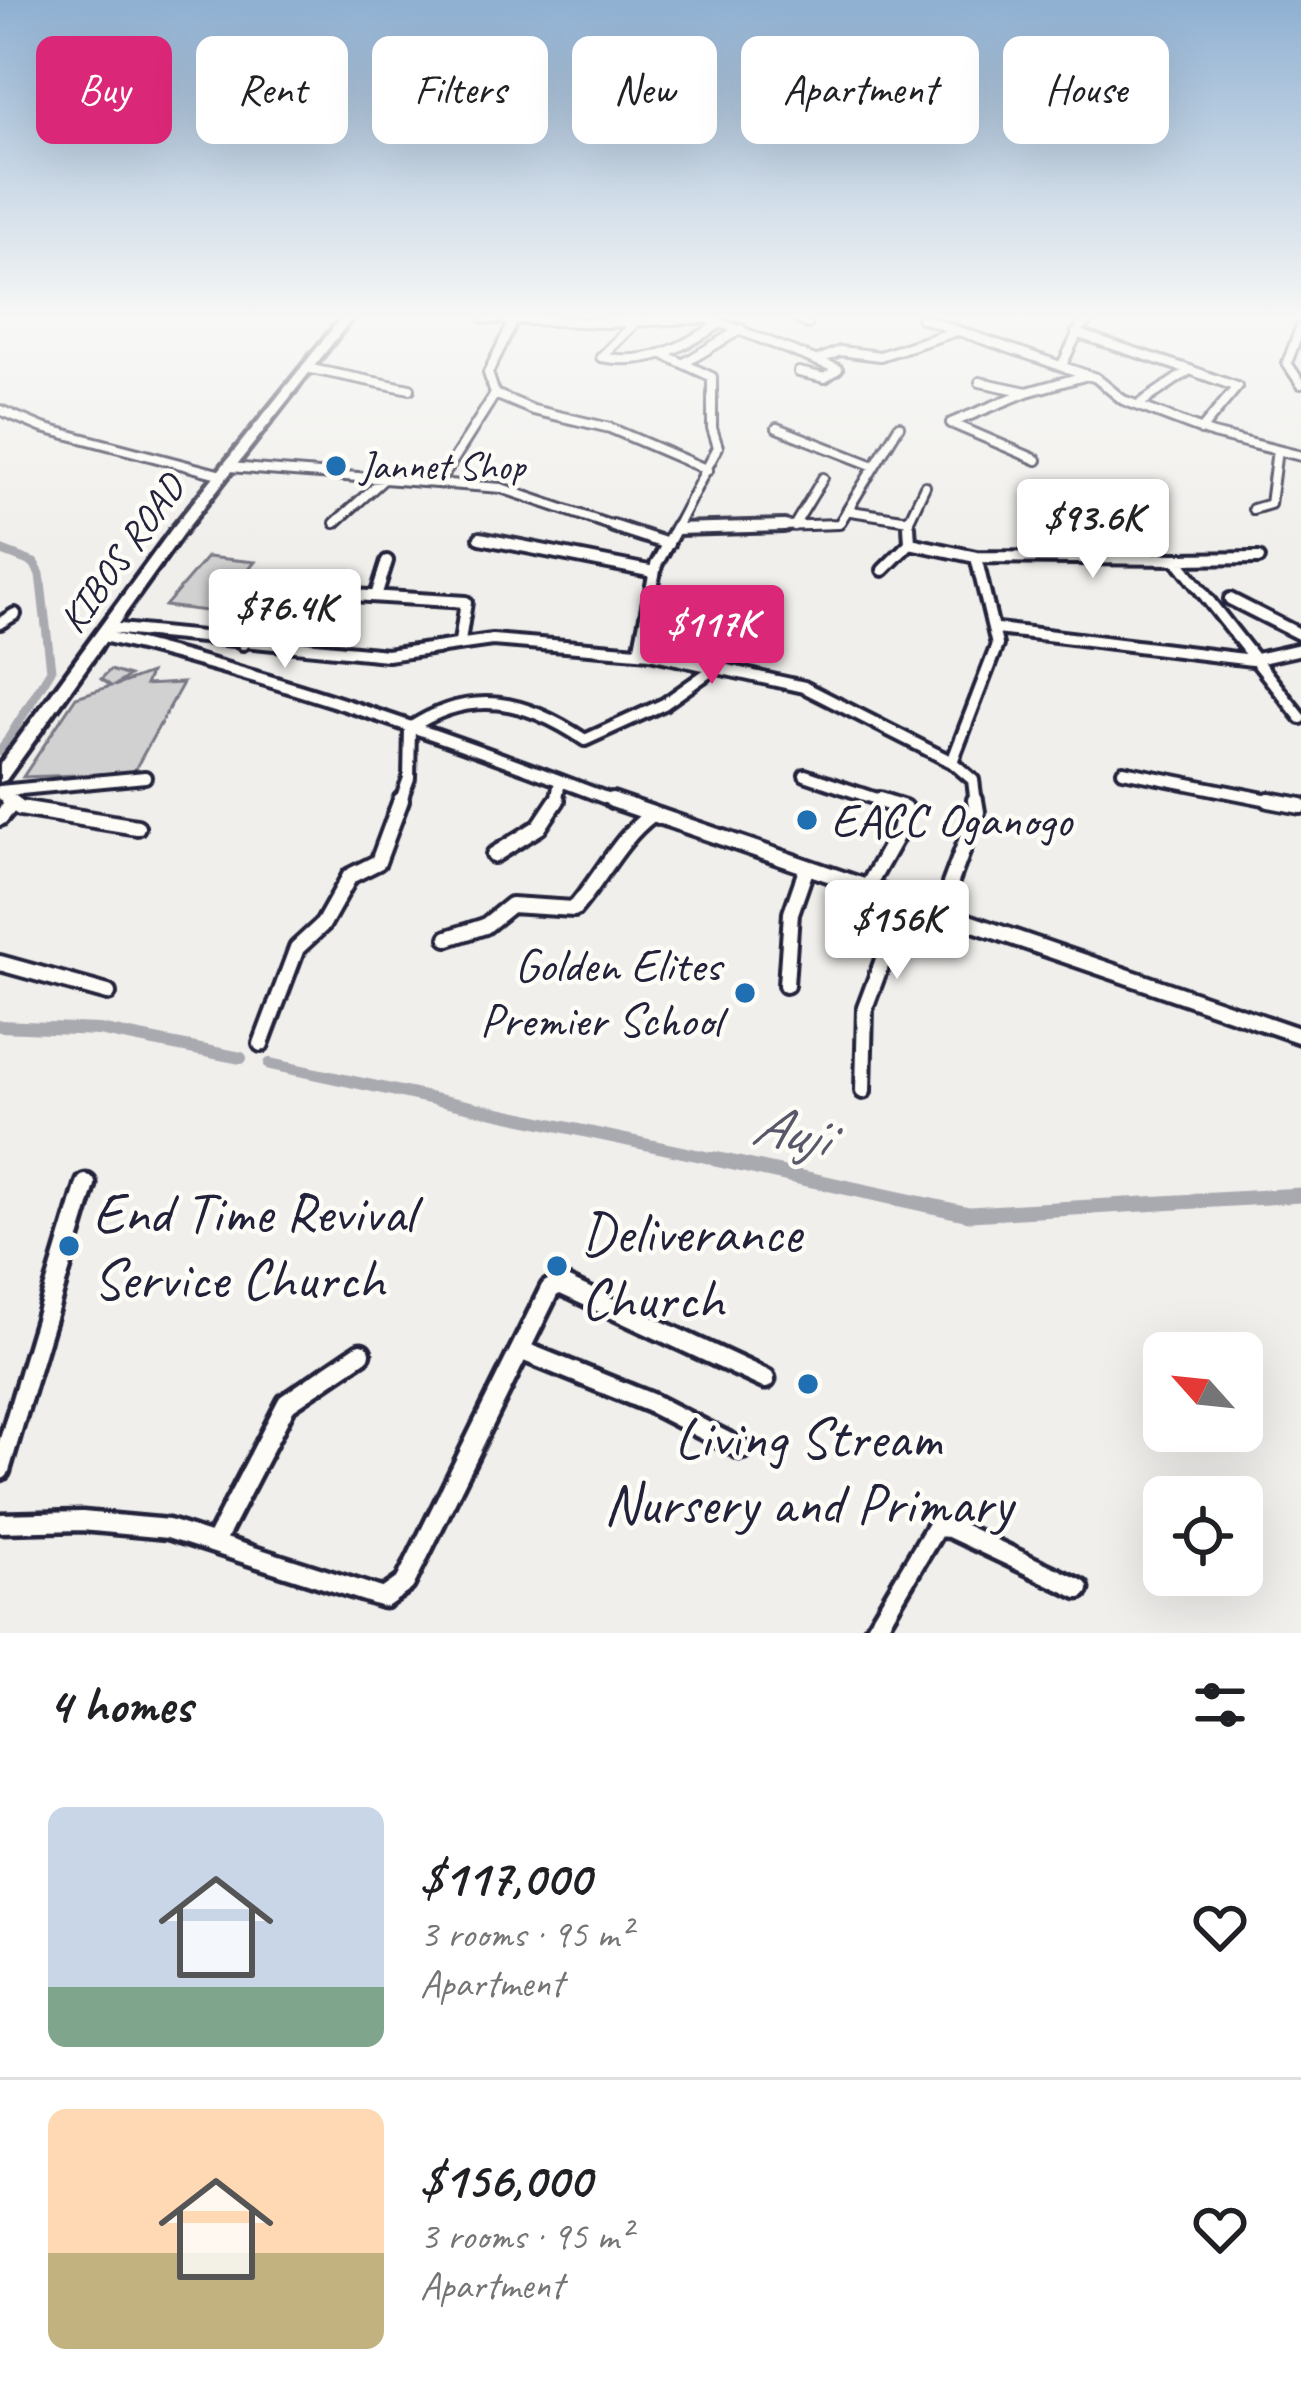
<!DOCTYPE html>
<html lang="en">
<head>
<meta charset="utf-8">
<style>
  body { margin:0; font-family:Caveat,sans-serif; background:#f2f2f2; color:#202124; height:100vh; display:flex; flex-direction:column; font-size:45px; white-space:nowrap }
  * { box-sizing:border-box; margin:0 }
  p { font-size:39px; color:#757577 }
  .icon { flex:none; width:66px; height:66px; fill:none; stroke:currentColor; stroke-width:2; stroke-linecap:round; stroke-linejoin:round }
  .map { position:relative; height:1633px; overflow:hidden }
  .panel { display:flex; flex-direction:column; background:#fff; flex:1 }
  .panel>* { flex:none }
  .hud { position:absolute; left:36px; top:36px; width:1230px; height:108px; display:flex; gap:24px }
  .needle { width:78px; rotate:297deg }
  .buttons { position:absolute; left:1143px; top:1332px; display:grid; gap:24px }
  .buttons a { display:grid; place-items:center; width:120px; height:120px; border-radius:18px; background:#fff; box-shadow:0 12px 48px #0002; font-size:60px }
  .price { position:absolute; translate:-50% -102px; padding:0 27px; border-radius:12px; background:#fff; color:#222; font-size:39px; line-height:78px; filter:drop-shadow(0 3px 6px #0008) }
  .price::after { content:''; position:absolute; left:50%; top:72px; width:36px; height:27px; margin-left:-18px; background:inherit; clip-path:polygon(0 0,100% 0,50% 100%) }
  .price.active { background:#db2777; color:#fff }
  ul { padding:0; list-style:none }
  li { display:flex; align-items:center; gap:36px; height:300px; padding:0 48px }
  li+li { border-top:3px solid #e0e0e0 }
  li span { display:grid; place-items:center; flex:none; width:336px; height:240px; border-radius:18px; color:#555 }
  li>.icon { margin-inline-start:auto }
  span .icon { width:144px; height:144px; fill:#fffc; stroke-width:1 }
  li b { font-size:51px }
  h2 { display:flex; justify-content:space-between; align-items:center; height:144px; padding:0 48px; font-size:51px }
  .tag { padding:0 42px; border-radius:18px; background:#fff; box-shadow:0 12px 48px #0002; font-size:42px; line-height:108px }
  .tag.active { background:#db2777; color:#fff }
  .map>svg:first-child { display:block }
</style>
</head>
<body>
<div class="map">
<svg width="1301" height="1633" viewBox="0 0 1301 1633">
  <rect width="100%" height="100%" fill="#f0efec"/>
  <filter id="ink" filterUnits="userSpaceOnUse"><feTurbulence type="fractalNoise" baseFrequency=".00833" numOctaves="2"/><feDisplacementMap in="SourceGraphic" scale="24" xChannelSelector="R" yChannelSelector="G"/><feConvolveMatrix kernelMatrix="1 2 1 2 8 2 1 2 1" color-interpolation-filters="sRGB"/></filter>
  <g filter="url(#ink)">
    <path fill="#d2d1d1" stroke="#7a7a86" stroke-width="3" d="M 207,557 L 255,562 L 214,612 L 165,606 Z
      M 110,670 L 129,676 L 114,686 L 150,673 L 145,685 L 183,683 L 133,773 L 23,777 L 76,697 L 111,686 L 101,679 Z"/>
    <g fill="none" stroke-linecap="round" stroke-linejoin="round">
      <path stroke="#a9a9b0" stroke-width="9" d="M 0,550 L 34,563 L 40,574 L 51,670 L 0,752"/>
      <path stroke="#a9a9b0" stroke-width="12" d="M 0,1026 L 99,1030 L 241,1058
        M 270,1064 L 729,1162"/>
      <path stroke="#a9a9b0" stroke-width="15" d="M 715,1159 L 969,1214 L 1301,1195"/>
      <defs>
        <path id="street-far3" d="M 484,318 L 604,323 L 713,318
          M 796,318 L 808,324
          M 921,318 L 1096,378 L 1123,400 L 1213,434 L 1301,456
          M 514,320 L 488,373 L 495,394 L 533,410 L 610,428 L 708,470
          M 638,320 L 601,357 C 649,366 681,348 721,323 L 709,319
          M 721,323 L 838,369 L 825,378 L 799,372
          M 1301,326 L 1287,363 L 1301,384
          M 1076,333 L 1190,370 L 1138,405
          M 667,356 L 712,377 L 712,428 L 718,447 L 675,529
          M 818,360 L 840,351 L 880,356 L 957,331
          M 686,362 L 741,329
          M 1062,365 L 1080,328 L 1092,318
          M 306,368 L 410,389
          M 1190,370 L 1237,387 L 1201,430
          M 980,382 L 1027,392 L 1088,375
          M 1027,392 L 951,423 L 1037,460
          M 0,410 L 43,428 L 222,475
          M 777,428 L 874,466
          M 229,467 L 501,488 L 622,529
          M 440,481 L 495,394
          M 1253,509 L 1270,504 L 1277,450
          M 851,511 L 909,520 L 909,529
          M 909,520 L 925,486
          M 335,523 L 385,478
          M 794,526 L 823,478
          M 686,529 L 839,524 L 899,426"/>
        <path id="street-far2" d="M 613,526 L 668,544
          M 909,526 L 910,543 L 976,557 L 1176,559 L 1301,718
          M 676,529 L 784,526
          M 480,538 L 654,572
          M 1176,559 L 1259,558
          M 883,570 L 910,543
          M 376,596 L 387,561
          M 1230,599 L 1301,635
          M 0,623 L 15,614
          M 109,628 L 387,655 L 492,640 L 650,653 L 804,687 L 952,762 L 973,780 L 976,803
          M 997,629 L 1252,660 L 1301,649
          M 285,633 L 321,593 L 466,602 L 460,642
          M 103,636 C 279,678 450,738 619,803
          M 243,644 L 274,608 L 307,607
          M 639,652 L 656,565 L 677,526
          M 952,762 L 997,645 L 976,557
          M 1123,771 L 1284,803
          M 805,775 L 888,803
          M 0,791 L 145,777
          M 0,793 L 13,803
          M 400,803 L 409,778 L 410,728 C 472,687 526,700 585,740 L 664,704 L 719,665 L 744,606
          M 556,803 L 560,781"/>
        <path id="street-far1" d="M 9,800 L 20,808 L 137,827
          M 612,800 L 1301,1036
          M 1269,800 L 1301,806
          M 0,818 L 11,805
          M 494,855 L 539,827 L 557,800
          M 950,884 L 977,812 L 975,800
          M 867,888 L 899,831 L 904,808 L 879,800
          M 448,938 L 485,926 L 511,905 L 574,909 C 602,877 618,840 651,815
          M 0,963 L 108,993
          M 786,985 L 791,913 L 807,867
          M 261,1044 L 297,948 L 323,924 L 350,876 L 378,862 L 401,800
          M 863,1091 L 865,1008 L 894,930 L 875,891"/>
        <path id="street" d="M 520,1350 L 550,1289 L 560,1284 L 765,1379
          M 0,1470 L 86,1184
          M 0,1523 L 82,1521 L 168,1529 L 384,1598 L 405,1583 L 520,1350 L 651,1403 L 741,1449
          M 216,1540 L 287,1403 L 361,1353
          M 873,1633 L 936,1527 L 950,1528 L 1079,1589"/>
        <path id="primary" d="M 341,318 L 352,318 L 181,536 L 6,780 L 0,782 L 0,764 L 171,530 Z"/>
      </defs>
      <use href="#street-far3" stroke="#22223b" stroke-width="14"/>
      <use href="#street-far2" stroke="#22223b" stroke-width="18"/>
      <use href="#street-far1" stroke="#22223b" stroke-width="22"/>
      <use href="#street" stroke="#22223b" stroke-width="27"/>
      <use href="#primary" stroke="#22223b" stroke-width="9"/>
      <use href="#street-far3" stroke="#fdfcf7" stroke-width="8"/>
      <use href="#street-far2" stroke="#fdfcf7" stroke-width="10"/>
      <use href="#street-far1" stroke="#fdfcf7" stroke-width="14"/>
      <use href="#street" stroke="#fdfcf7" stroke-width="18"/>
      <use href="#primary" fill="#fdfcf7" fill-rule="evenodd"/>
    </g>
  </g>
  <linearGradient id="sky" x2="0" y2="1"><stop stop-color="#8fb0d2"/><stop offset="0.58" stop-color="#f8f8f6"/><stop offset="1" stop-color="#f8f8f6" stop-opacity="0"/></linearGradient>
  <rect width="1301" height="547" fill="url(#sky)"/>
  <g fill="#1f6fb2" stroke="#fdfcf7" stroke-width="4.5">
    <circle cx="336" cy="466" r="12"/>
    <circle cx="807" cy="820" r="12"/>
    <circle cx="745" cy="993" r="12"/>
    <circle cx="69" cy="1246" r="12"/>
    <circle cx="557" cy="1266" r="12"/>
    <circle cx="808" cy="1384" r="12"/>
  </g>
  <g text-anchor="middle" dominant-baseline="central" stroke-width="9" stroke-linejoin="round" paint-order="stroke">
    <g font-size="39" fill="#22223b" stroke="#fdfcf7" text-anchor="start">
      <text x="360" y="466">Jannet Shop</text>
    </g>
    <g font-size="39" fill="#22223b" stroke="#fdfcf7">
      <text transform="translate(122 554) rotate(-54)">KIBOS ROAD</text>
    </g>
    <g font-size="48" fill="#22223b" stroke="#fdfcf7" text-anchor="start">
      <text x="831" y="820">EACC Oganogo</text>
      <text x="721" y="965" text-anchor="end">Golden Elites<tspan x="721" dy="55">Premier School</tspan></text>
    </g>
    <g font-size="57" fill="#22223b" stroke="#fdfcf7" text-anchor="start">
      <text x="93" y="1213">End Time Revival<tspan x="93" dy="66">Service Church</tspan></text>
      <text x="581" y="1233">Deliverance<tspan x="581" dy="66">Church</tspan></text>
      <text x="808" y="1438" text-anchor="middle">Living Stream<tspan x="808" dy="66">Nursery and Primary</tspan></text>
    </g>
    <g font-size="60" font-style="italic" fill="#58586a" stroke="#fdfcf7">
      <text transform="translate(791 1130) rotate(12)">Auji</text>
    </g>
  </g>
</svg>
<div class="buttons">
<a><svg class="needle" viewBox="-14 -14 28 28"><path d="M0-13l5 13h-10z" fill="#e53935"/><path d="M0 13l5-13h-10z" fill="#757577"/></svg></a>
<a><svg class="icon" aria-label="locate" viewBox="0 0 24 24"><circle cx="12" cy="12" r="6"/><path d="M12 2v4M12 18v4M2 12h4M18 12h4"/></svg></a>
</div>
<b class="price" style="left:1093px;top:581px">$93.6K</b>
<b class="price" style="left:285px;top:671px">$76.4K</b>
<b class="price active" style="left:712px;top:687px">$117K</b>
<b class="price" style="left:897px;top:982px">$156K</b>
<div class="hud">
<a class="tag active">Buy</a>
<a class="tag">Rent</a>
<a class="tag">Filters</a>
<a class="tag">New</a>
<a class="tag">Apartment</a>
<a class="tag">House</a>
</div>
</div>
<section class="panel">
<h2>4 homes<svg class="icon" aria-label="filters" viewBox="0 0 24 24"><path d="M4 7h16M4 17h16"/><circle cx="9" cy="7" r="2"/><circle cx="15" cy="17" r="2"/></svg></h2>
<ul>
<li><span style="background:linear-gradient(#c9d6e8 75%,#7fa58c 0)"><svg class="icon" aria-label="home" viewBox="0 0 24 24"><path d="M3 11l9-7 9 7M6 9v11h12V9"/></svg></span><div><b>$117,000</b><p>3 rooms · 95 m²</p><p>Apartment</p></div><svg class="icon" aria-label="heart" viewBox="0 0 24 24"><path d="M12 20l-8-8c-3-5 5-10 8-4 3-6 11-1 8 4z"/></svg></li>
<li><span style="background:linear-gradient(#ffd9b3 60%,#c2b280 0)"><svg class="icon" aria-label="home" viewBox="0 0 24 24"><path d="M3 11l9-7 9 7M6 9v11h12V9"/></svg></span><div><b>$156,000</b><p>3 rooms · 95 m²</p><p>Apartment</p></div><svg class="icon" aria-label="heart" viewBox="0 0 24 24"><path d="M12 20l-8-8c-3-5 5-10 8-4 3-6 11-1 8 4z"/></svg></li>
</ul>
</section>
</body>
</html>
